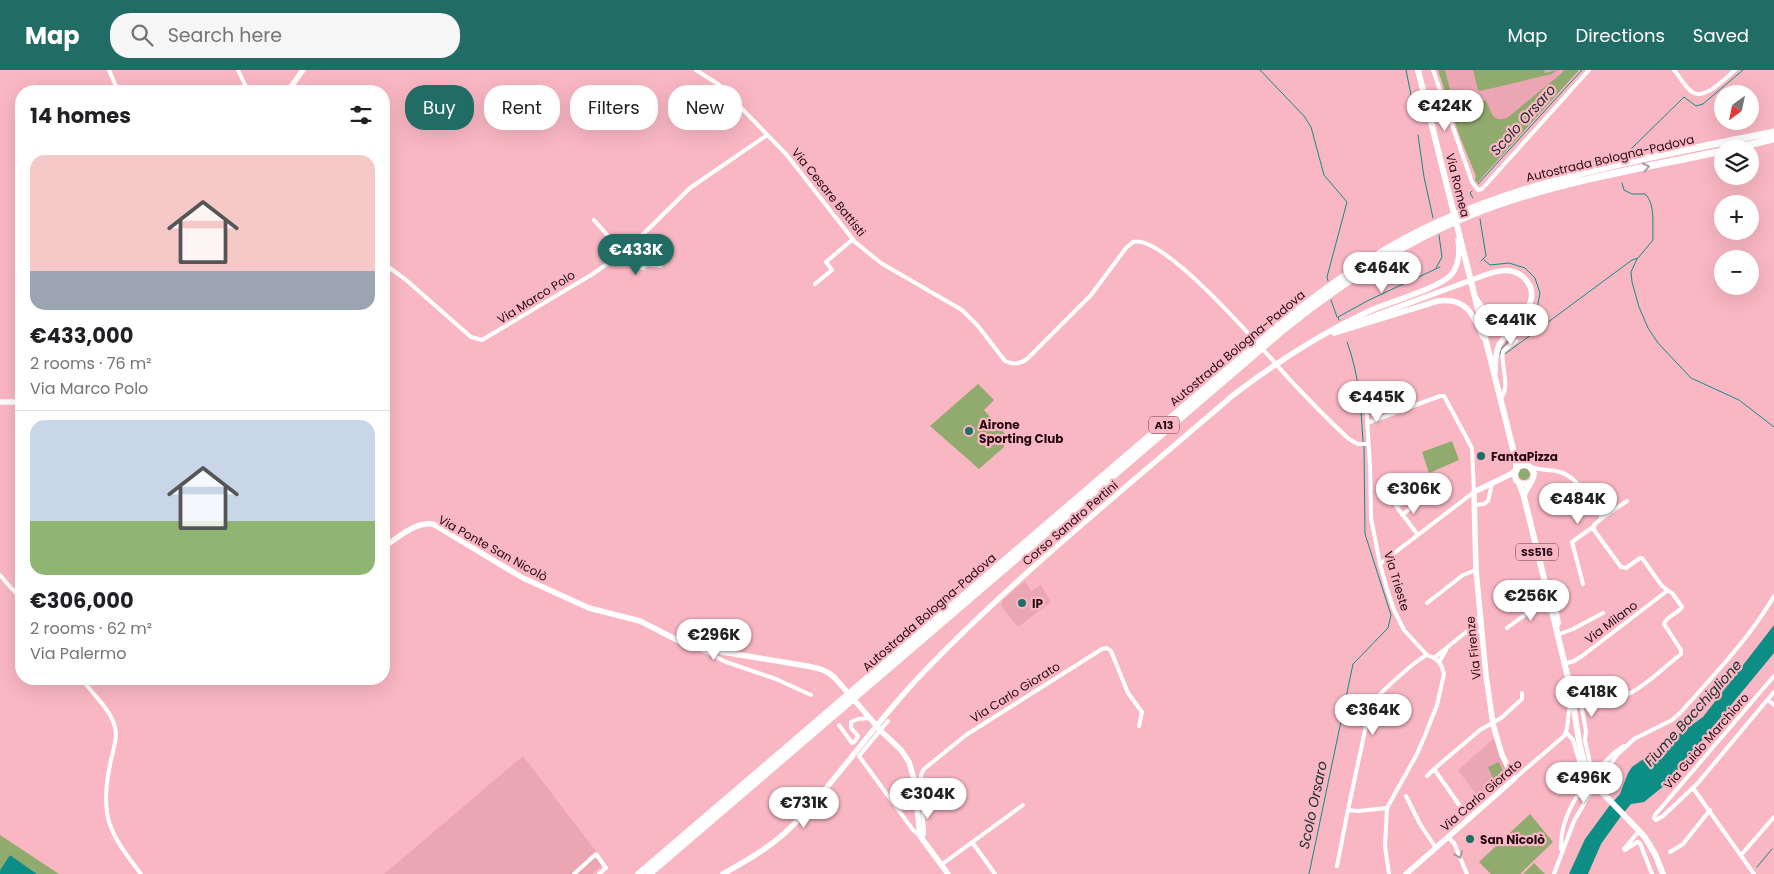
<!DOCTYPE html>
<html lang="en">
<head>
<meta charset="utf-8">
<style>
  body { margin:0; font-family:Poppins,sans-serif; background:#f6f6f6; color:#202124; height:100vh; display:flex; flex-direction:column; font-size:19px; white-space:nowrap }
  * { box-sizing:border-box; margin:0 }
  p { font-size:16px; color:#757577 }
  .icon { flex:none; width:28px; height:28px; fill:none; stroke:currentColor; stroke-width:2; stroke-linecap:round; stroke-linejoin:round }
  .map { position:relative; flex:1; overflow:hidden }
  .details { position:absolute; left:15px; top:15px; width:375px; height:600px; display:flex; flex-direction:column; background:#fff; border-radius:20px; box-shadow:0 5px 20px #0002 }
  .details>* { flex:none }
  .hud { position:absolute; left:405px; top:15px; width:475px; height:45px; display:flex; gap:10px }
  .needle { width:32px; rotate:213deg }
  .controls { position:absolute; left:1714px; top:15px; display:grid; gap:10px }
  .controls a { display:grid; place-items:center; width:45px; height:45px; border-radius:50%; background:#fff; box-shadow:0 5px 20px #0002; font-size:25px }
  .price { position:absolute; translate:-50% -42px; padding:0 11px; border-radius:18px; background:#fff; color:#222; font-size:16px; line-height:32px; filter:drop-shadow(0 1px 2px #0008) }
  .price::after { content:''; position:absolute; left:50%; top:30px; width:15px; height:11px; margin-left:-8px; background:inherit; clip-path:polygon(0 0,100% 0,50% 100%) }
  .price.selected { background:#226c66; color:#fff }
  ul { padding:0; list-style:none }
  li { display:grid; align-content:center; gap:10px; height:265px; padding:0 15px }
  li+li { border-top:1px solid #e0e0e0 }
  li span { display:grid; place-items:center; height:155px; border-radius:15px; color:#555 }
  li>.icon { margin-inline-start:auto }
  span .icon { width:90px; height:90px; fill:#fffc; stroke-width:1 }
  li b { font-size:21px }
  h2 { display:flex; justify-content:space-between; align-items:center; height:60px; padding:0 15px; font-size:21px }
  .tag { padding:0 18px; border-radius:20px; background:#fff; box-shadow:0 5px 20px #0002; font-size:18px; line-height:45px }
  .tag.selected { background:#226c66; color:#fff }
  header { display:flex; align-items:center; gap:30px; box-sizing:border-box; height:70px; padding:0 25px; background:#226c66; color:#fff }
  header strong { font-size:24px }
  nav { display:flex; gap:28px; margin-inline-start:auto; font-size:18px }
  .search { width:350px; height:45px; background:#f6f6f6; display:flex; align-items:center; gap:12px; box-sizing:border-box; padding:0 18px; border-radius:20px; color:#757577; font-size:19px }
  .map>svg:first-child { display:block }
</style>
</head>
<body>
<header>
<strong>Map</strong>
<div class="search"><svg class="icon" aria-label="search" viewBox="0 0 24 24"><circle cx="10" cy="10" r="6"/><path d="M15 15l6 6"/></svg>Search here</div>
<nav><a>Map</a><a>Directions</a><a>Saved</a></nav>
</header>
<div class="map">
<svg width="1774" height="804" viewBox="0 0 1774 804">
  <rect width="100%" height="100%" fill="#f9b7c3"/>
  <path fill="#eca6b3" d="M 1438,0 L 1579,0 L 1477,113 L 1475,110 L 1476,106 L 1460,67 Z
    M 1025,511 L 1031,521 L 1041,515 L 1051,532 L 1018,557 L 1002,537 L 1002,531 Z
    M 1494,668 L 1509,708 L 1480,730 L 1458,700 Z
    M 523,686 L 605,793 L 592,804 L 384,804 Z"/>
  <path fill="#91aa6d" d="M 1438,0 L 1445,0 L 1452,27 L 1469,23 L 1473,29 L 1486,31 C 1492,41 1491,53 1507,48 L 1562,3 L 1564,0 L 1579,0 L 1477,113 L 1475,110 L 1476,106 L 1460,67 Z
    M 1473,0 L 1544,0 L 1545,3 L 1557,0 L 1552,4 L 1480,21 L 1478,20 Z
    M 978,314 L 994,330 L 984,340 L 1007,366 L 1004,377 L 979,399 L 930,356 Z
    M 1452,371 L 1459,390 L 1429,403 L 1422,382 Z
    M1518 404a6 6 0 1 1 12 0a6 6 0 1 1-12 0Z
    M 1499,692 L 1506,709 L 1495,713 L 1488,697 Z
    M 1530,744 L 1553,772 L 1520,804 L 1491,804 L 1479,792 Z
    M 0,765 L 59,804 L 37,804 L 10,785 L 0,800 Z
    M 1534,793 L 1545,804 L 1523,804 Z"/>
  <path fill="#0c8e85" d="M 1774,555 L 1774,583 L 1665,715 L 1644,732 L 1631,734 L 1621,746 L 1601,774 L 1588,804 L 1569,804 L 1585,769 L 1610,735 L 1620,724 L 1628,703 L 1632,697 L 1703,647 Z
    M 10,785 L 37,804 L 0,804 L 0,800 Z"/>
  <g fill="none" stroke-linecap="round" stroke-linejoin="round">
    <path stroke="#0c8e85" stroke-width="1" d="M 1260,0 L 1304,46 L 1311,57 L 1324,105 L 1347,132 L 1327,207 L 1328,211
      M 1406,0 L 1415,45
      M 1418,65 L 1424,107 L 1433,148
      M 1617,90 L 1621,84 L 1631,79 L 1684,27 L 1696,36 L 1703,34 L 1743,0
      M 1478,114 L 1582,0
      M 1472,121 L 1470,123 L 1473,128
      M 1480,149 L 1486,186 L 1481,191
      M 1637,189 L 1631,202 L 1632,212 L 1639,237 L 1648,258 L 1658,273 L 1691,308 L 1739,330 L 1774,357
      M 1484,190 L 1490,195 L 1509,193 L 1525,198 L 1535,208 L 1540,223 L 1537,239 L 1502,278 L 1500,284
      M 1436,198 L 1442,187 L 1439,165
      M 1331,230 L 1337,247
      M 1339,250 L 1338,247 L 1369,230 L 1440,197
      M 1347,272 C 1359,304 1361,337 1363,372
      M 1505,284 L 1632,190 L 1638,188 L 1653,170 C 1652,157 1656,134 1645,124 L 1632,124 L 1624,120 L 1622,113
      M 1757,797 L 1772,779
      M 1309,804 L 1353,594 L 1388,558 L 1391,545 L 1365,464 L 1364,376"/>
    <path stroke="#fff" stroke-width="4" d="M 109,0 L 118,21
      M 238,0 L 248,21
      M 696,0 L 718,14 L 786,84 L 855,172 L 881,193 L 962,240 L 978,256 L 1005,291 C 1013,295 1020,294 1027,289 L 1091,225 L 1126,178 L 1133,172 C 1165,163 1269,287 1292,312 C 1311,332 1329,351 1349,369 L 1358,374 L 1368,374
      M 1433,0 L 1472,112 L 1478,120 L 1482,119 L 1589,0
      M 1674,0 C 1680,7 1685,17 1692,22 C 1704,31 1726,8 1735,0
      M 594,150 L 617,176 L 626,181 L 639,197 L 643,198 L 647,194 L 661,196
      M 384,194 L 405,209 L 471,267 L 482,270 L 591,205 L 626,181 L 690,118 L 767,65
      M 815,214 L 832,200 L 826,192 L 853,169
      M 1501,328 C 1511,315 1500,295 1503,281 L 1516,271
      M 1366,333 L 1370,395 L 1371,448 L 1380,494 L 1387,519 L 1394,540 L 1404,560 L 1427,585 L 1434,588 L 1439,592 L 1442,597 L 1444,604 L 1437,635 L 1426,663 L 1417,684 L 1387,738 L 1385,776 L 1389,804
      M 1367,353 L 1440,326 L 1444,326 L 1472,378 L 1474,422 L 1380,494
      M 1532,397 C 1541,401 1550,399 1560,402 C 1578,407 1590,431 1601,445 L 1601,449 L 1594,455 L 1594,460 L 1621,497 L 1626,498 L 1640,488 L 1642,488 L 1662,516 L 1673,524 L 1682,537 C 1678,544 1666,546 1664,554 L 1681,580 L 1681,584 C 1662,599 1635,627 1611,630 C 1598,632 1586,627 1572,630
      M 1474,435 L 1484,434 L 1488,431 L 1492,414
      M 1402,445 L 1416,434 L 1413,428 L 1396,436 L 1418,465
      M 1602,448 L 1627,431
      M 0,505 L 11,518 L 21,527
      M 1583,514 L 1572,472 L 1593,457
      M 1427,533 L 1463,505 L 1476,500
      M 1507,558 L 1530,541 L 1554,537 L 1556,538 L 1559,553 L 1557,557
      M 1466,563 L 1481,561
      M 1557,565 L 1573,559 L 1603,543
      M 679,571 L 686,567 L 733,573
      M 703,580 L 726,592 L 776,609 L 811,625
      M 1434,588 L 1471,558 L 1480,546
      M 1439,592 L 1446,580
      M 1564,594 L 1574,591 L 1582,586 L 1667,521
      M 1774,606 L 1655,745 L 1654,748 L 1656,750 L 1663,746 L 1697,714 L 1774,622
      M 82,609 C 92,624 110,638 115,657 C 118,670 112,682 110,695 C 99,747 110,764 141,804
      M 1582,628 L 1582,639 L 1586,661 L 1585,670 L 1593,707
      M 1768,630 L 1774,635
      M 1574,637 L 1595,630
      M 888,651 L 859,686 L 913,760 L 919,765
      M 839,655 L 852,673 L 855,671 L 858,666 L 851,658 L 851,652 L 858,649 L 870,648
      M 1566,662 L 1573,670 L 1586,715
      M 1593,704 L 1614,683 L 1624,676
      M 1427,706 L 1434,699
      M 1514,709 L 1564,666 C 1571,654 1565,642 1573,631
      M 1693,718 L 1754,804
      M 1406,726 L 1420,754 L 1436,778
      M 1387,738 L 1358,741 L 1348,740 L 1370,637 C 1374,627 1416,590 1427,585
      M 1469,749 L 1434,699 L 1480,660 L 1501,648 L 1522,629 L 1522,623
      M 1448,767 L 1454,773 L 1467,804
      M 922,770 L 924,763 L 921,705 L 924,699 L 966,665 L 1102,579 L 1107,578 L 1111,581 L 1128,623 L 1142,642 L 1139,656
      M 972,772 L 995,804
      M 1561,779 C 1560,755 1572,729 1589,711
      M 1624,779 L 1625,780 L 1637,772 L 1640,773 L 1652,804
      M 1624,779 L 1639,761
      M 1670,782 L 1683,774 L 1710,740
      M 1741,785 L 1774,747
      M 941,795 L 1023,735
      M 1337,796 L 1348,740
      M 574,804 L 596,784 L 606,798 L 599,804
      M 1554,804 L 1574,751 L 1591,722 L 1617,685 L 1634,669 L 1672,650 L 1681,642 C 1714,605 1749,569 1774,526"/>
    <path stroke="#fff" stroke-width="5.5" d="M 288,21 L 303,0
      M 1476,228 C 1486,246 1501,255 1521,246
      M 1347,256 L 1485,205 C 1497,201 1510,197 1522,206 C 1550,230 1510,255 1499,275 C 1495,283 1495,293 1495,302
      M 1334,263 L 1438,231 C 1466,227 1473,244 1483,267
      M 0,332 L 21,332
      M 384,477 C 397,468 416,451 433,454 L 523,508 L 589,538 L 640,551 L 679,571 L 698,578 L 807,596 C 818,598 827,600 835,608 L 881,661 L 901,680 L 909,692 L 914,709 L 920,766 L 948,804
      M 723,804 C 746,791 769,778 788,760 C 812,738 830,713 850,689 C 872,661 894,634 918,608 C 1015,506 1126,418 1232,326 C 1275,293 1320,264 1369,241 C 1389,232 1436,219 1450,206 C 1459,197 1460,182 1458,170
      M 1406,804 L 1514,709 L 1502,685 L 1493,654 L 1486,605 L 1476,500 L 1474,422 L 1511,404 L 1516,400"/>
    <path stroke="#fff" stroke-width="6" d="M 1418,0 L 1516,391 L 1516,399
      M 1519,413 L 1524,427 C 1540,492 1556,556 1571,621 C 1576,646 1579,697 1596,716 L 1644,766 L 1655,784 L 1663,804
      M 1524,426 C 1526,417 1534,412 1534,403 L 1529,396 L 1524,395 L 1518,397 L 1515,404 L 1516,410 L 1521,414 L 1530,413"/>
    <path stroke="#fff" stroke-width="7" d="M 1731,79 L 1774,69
      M 639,804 L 1279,255 C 1329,215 1382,177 1441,151 C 1546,104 1663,85 1774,62
      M 649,804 L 1283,260 C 1352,204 1427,157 1512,130 C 1581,108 1652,96 1722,81"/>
  </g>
  <defs><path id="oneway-chevron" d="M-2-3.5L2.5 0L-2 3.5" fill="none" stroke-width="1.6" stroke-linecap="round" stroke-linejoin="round" transform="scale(1.25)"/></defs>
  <g stroke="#a89da0">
    <use href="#oneway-chevron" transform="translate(1646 97) rotate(-12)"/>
    <use href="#oneway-chevron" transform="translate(1459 785) rotate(68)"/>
  </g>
  <g fill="#226c66" stroke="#f9b7c3" stroke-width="2">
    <circle cx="969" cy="361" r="5"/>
    <circle cx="1481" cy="386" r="5"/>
    <circle cx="1022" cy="533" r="5"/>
    <circle cx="1470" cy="769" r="5"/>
  </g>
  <g text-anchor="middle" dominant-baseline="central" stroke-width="4.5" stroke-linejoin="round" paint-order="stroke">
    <g fill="#f9b7c3" stroke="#653e46" stroke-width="1">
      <rect x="1149" y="346.5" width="30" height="17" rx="4"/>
      <rect x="1516" y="473.5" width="42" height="17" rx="4"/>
    </g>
    <g font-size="11" font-weight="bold" fill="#260a11">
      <text x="1164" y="355">A13</text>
      <text x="1537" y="482">SS516</text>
    </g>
    <g font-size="12" fill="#260a11" stroke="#f9b7c3">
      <text transform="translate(1610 88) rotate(-13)">Autostrada Bologna-Padova</text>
      <text transform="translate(1458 115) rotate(76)">Via Romea</text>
      <text transform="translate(829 122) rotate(51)">Via Cesare Battisti</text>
      <text transform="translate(536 227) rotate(-32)">Via Marco Polo</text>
      <text transform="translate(1237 278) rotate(-40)">Autostrada Bologna-Padova</text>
      <text transform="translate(1070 453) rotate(-41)">Corso Sandro Pertini</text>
      <text transform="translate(493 478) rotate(29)">Via Ponte San Nicolò</text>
      <text transform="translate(1397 511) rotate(73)">Via Trieste</text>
      <text transform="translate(929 542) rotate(-41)">Autostrada Bologna-Padova</text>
      <text transform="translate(1611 552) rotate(-37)">Via Milano</text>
      <text transform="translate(1473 578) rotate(-96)">Via Firenze</text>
      <text transform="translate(1015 622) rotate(-32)">Via Carlo Giorato</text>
      <text transform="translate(1706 671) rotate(-49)">Via Guido Marchioro</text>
      <text transform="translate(1481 725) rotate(-41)">Via Carlo Giorato</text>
    </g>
    <g font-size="12" font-weight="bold" fill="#260a11" stroke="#f9b7c3" text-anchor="start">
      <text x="979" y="354">Airone<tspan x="979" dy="14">Sporting Club</tspan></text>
      <text x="1491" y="386">FantaPizza</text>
      <text x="1032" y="533">IP</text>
      <text x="1480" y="769">San Nicolò</text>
    </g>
    <g font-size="14" font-style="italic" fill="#162e2c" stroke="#f9b7c3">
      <text transform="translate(1523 50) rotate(-48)">Scolo Orsaro</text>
      <text transform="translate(1693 643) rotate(-48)">Fiume Bacchiglione</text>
      <text transform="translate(1313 735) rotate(-78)">Scolo Orsaro</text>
    </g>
  </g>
</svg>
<div class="controls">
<a><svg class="needle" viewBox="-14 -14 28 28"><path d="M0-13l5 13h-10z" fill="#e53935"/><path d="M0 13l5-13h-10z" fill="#757577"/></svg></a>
<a><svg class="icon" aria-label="layers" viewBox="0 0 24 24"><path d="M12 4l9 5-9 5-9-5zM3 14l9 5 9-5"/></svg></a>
<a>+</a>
<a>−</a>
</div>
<b class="price" style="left:1445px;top:62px">€424K</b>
<b class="price selected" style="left:636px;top:206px">€433K</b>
<b class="price" style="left:1382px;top:224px">€464K</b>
<b class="price" style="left:1511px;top:276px">€441K</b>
<b class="price" style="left:1377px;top:353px">€445K</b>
<b class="price" style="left:1414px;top:445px">€306K</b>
<b class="price" style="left:1578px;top:455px">€484K</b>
<b class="price" style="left:1531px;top:552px">€256K</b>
<b class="price" style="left:714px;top:591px">€296K</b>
<b class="price" style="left:1592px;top:648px">€418K</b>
<b class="price" style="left:1373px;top:666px">€364K</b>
<b class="price" style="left:1584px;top:734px">€496K</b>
<b class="price" style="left:928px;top:750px">€304K</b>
<b class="price" style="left:804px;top:759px">€731K</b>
<div class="hud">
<a class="tag selected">Buy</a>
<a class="tag">Rent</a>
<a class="tag">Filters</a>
<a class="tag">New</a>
</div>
<section class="details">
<h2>14 homes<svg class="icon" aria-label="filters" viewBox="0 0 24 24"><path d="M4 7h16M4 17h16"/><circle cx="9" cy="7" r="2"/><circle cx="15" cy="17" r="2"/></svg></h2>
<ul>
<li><span style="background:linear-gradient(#f6c9c9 75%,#9aa5b1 0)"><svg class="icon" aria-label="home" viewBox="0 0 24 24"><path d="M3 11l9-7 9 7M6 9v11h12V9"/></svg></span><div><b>€433,000</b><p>2 rooms · 76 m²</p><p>Via Marco Polo</p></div></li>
<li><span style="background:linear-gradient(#c9d6e8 65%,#8fb573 0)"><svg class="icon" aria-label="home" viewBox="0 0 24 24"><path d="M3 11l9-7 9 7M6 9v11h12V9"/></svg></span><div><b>€306,000</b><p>2 rooms · 62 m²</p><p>Via Palermo</p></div></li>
</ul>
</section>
</div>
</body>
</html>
